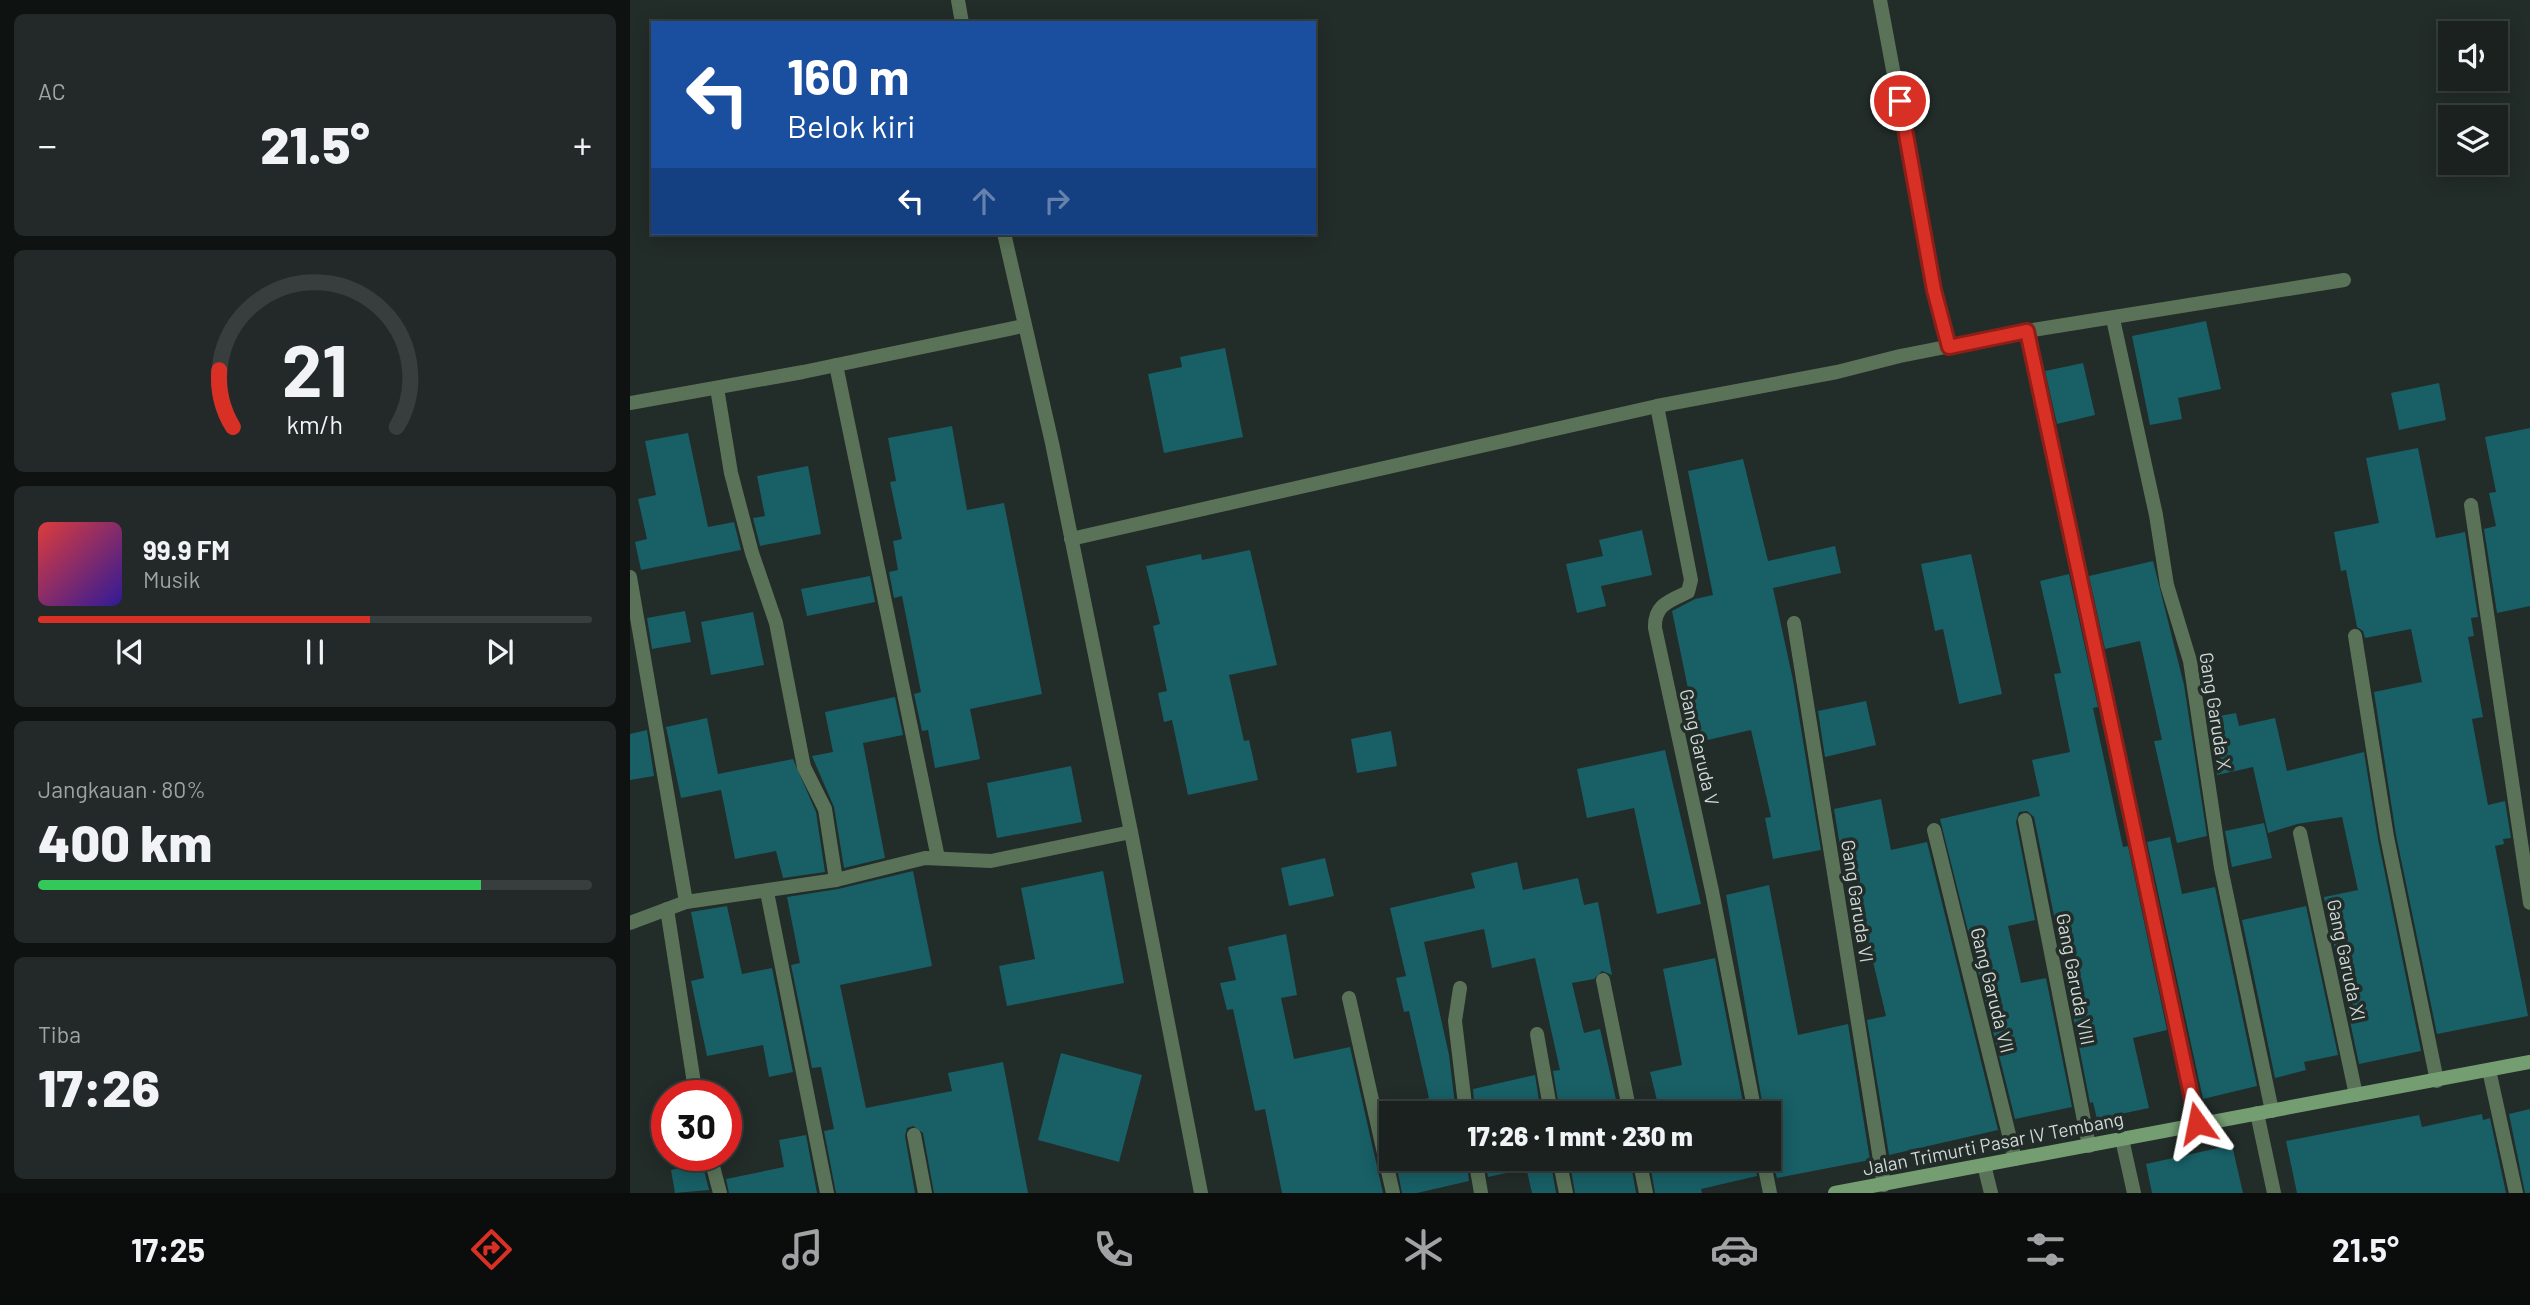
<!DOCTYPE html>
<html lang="id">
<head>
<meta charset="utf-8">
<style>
  body { margin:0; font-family:Barlow,sans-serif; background:#232928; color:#f1f3f6; height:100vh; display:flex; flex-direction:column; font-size:26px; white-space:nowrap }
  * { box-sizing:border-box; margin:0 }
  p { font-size:23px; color:#9fa3a4 }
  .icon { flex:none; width:38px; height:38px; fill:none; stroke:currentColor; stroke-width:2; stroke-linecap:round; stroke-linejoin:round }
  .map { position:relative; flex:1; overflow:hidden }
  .drawer { display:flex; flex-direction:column; gap:14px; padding:14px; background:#0e1211; width:630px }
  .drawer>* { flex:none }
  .hud { position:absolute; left:21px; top:21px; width:665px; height:214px; border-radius:0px; box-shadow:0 4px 18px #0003,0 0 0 2px #383e3d; background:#1a4fa0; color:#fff; overflow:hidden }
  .buttons { position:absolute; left:1808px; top:21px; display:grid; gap:14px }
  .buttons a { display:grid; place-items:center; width:70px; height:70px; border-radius:0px; background:#1a211f; box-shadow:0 4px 18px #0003,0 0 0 2px #383e3d; font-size:35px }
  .speed { position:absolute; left:21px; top:1080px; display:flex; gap:14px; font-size:35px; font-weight:700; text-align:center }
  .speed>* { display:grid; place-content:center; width:91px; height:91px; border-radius:50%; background:#1a211f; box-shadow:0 4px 18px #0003,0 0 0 2px #383e3d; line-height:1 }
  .speed .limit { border:10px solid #d22; background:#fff; color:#111 }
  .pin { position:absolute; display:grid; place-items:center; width:60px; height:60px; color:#fff; margin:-30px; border:4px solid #fff; border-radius:50%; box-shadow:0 2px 7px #0007 }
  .me { position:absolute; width:77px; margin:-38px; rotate:348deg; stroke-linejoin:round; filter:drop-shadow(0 0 5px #0008) }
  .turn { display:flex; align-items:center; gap:24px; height:147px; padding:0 21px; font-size:32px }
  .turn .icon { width:91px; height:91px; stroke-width:2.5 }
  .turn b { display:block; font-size:49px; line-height:60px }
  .lanes { display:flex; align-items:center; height:66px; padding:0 21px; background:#0003; justify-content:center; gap:35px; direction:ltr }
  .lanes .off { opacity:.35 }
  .big { font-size:52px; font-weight:800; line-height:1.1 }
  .drawer .widget { flex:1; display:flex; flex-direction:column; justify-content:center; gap:10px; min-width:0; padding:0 24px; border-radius:10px; background:#232928 }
  .drawer .dial { align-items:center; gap:0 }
  .dial svg { height:182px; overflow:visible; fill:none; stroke:#383e3d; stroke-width:7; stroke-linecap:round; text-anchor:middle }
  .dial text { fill:#f1f3f6; stroke:none }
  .song { display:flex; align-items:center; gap:21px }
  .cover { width:84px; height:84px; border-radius:10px; background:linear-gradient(135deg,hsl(0 70% 55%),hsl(250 70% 35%)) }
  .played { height:7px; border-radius:4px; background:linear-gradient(90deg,#d93025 60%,#383e3d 60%) }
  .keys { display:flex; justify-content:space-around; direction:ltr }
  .heat { display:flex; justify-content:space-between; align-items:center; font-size:38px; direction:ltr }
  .charge { height:10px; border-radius:5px; background:linear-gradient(90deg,#34c759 80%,#383e3d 0) }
  .trip { position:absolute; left:749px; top:1101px; width:402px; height:70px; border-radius:0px; background:#1a211f; box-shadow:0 4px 18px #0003,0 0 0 2px #383e3d; font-weight:800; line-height:70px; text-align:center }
  .tabs { display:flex; height:112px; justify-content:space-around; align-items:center; background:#0a0d0c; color:#9fa3a4 }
  .tabs .icon { width:49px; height:49px }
  .tabs .current { color:#d93025 }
  .tabs b { font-size:32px; color:#f1f3f6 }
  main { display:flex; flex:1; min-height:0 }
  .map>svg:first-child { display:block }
  .building { fill:#185f66 }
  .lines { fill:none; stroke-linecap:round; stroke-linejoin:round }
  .lane { stroke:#5a7358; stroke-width:14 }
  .street { stroke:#5a7358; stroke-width:14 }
  .secondary { stroke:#759d72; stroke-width:14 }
  .route-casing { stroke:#8d1f18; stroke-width:18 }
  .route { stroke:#d93025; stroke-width:12 }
  .labels { text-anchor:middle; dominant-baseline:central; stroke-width:7; stroke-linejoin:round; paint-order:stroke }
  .street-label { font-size:19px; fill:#d1d8d5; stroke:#222c29 }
</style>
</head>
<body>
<main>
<section class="drawer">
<div class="widget"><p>AC</p>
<div class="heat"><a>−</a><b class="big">21.5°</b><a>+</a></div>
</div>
<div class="widget dial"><svg viewBox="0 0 100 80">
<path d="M14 69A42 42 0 1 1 86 69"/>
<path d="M14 69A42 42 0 0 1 8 44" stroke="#d93025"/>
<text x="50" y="56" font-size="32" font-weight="700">21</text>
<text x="50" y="72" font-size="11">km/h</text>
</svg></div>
<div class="widget">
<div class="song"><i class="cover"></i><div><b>99.9 FM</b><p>Musik</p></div></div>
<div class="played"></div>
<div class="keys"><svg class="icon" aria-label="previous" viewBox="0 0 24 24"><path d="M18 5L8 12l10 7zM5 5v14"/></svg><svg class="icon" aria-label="pause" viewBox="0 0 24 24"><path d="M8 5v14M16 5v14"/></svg><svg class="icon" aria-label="next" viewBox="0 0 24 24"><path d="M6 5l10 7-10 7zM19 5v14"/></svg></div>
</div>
<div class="widget"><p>Jangkauan · 80%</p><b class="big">400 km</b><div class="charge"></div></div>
<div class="widget"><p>Tiba</p><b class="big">17:26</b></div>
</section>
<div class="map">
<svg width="1900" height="1193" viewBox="0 0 1900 1193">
  <rect width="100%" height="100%" fill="#222c29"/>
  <!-- building -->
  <g class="building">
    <path d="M1576,321l15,68 -43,9 4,21 -32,6 -18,-89z"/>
    <path d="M595,348l18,89 -79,16 -16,-79 34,-7 -2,-10z"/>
    <path d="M1453,363l12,52 -38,9 -12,-53z"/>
    <path d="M1809,383l7,37 -47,10 -8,-37z"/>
    <path d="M322,426l15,84 37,-7 38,191 -72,15 10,50 -45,9 -7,-38 -6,1 -8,-37 7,-2 -19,-96 -8,2 -5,-26 9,-2 -5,-29 9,-2 -12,-57 6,-1 -8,-43z"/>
    <path d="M1900,428v178l-33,7 -13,-84 12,-3 -7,-33 7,-1 -11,-55z"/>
    <path d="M58,433l20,94 26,-5 7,28 -100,20 -6,-28 12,-3 -9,-40 18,-4 -11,-54z"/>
    <path d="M1788,448l18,90 29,-6 13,85 -7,1 3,18 -6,1 15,80 -11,2 16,86 17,-4 6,37 -8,1 1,5 -9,2 33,170 -91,18 -41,-199 -22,-143 48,-10 -11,-53 -46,9 -2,-7 -6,-4 -11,-57 -5,1 -7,-39 45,-9 -13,-65z"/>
    <path d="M1113,459l25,102 67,-15 6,27 -68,15 20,92 28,170 -48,9 -8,-41 6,-1 -20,-87 -52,12 -27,-131 23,-12 18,-4 -25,-124z"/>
    <path d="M178,466l13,68 -61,12 -7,-28 12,-2 -8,-40z"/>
    <path d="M1012,530l10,45 -51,11 5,20 -29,7 -11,-49 37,-8 -4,-16z"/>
    <path d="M620,550l27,115 -48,10 15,66 5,-1 9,40 -70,15 -16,-75 -8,2 -6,-29 9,-2 -14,-65 7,-2 -14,-58 55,-12 1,6z"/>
    <path d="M1341,554l31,140 -43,10 -16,-75 -8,2 -14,-67z"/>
    <path d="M1523,561l31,124 23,151 -30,7 -23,-102 8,-1 -22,-99 -35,8 -16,-73z"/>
    <path d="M1439,574l29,133 -5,1 30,139 5,-1 39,184 -34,8 16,70 -52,11 -4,-17 -3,1 -25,-129 8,-2 -13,-57 -6,1 -20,-99 -7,-6 -8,1 -3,10 19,98 -27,6 13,57 25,-5 26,129 -57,12 -75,-300 100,-23 -8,-36 38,-8 -16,-78 7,-1 -21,-92z"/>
    <path d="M240,576l5,26 -68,14 -6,-27z"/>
    <path d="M55,611l6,31 -39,7 -5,-31z"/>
    <path d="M123,612l11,53 -53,10 -10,-53z"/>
    <path d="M265,697l8,38 -40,8 22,115 -41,10 -10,-61 -22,-51 21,-4 -8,-40z"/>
    <path d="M1236,701l10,44 -51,12 -7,-46z"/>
    <path d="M1606,713l3,13 36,-8 12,53 77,-19 14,87 43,212 -62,13 -35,-167 34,-7 -16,-73 -45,7 -29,9 -15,-66 -36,8 -9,-57z"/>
    <path d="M77,718l11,56 75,-15 23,53 9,60 -42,6 -7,-27 -41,8 -14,-69 -40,8 -15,-71z"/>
    <path d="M17,730l7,46 -24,4v-46z"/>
    <path d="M761,731l6,35 -40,7 -6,-34z"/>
    <path d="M1035,750l36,154 -44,10 -23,-106 -47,10 -10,-49z"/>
    <path d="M441,766l11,56 -85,16 -10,-55z"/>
    <path d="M1251,799l10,51 36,-8 71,288 -109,25 -22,-135 19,-4 -41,-171 -5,1 -6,-37z"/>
    <path d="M1634,823l8,35 -40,9 -7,-36z"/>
    <path d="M1540,837l12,57 33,-7 42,199 -54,13 -56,-257z"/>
    <path d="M695,858l9,38 -45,10 -8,-38z"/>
    <path d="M887,862l6,28 55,-12 6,27 14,-3 14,73 -10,-4 -8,8 -22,4 12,50 16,-4 17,75 -57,9 -7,-42 7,-1 -25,-112 -43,10 -8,-39 -60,13 25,113 7,58h-65v29l-7,-34 45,-10 -20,-87 -5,1 -8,-34 10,-2 -16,-68 85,-20 -4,-15z"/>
    <path d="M283,871l19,95 -92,19 26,123 86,-17 -4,-18 55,-11 25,131h-94l-11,-60 -10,-7 -6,2 -2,8 10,57h-79l-12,-62 10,-2 -13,-62 -9,1 -21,-103 9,-2 -13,-66 51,-8z"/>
    <path d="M473,871l21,112 -117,23 -8,-40 36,-7 -14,-71z"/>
    <path d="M1139,885l29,150 50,-11 22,136 -93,18 -8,-27v-38h-5l-38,-218z"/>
    <path d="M97,906l15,68 30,-6 21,104 -24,5 -6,-32 -56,11 -16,-75 13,-3 -13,-66z"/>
    <path d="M1676,906l32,149 -34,7 2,8 -31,8 -33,-158z"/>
    <path d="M656,934l11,61 -16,3 13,61 56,-12 33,146h-101l-17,-84 -10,2 -22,-102 -6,1 -7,-27 16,-3 -8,-33z"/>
    <path d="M1085,958l30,155h-85l-10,-41 32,-7 -19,-96z"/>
    <path d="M431,1053l81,22 -23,87 -81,-22z"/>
    <path d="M905,1075l6,38h-66l-2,-24z"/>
    <path d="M1900,1109v84h-5l-16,-79z"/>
    <path d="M1852,1114l1,6 7,-2 16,75h-209l-11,-52 133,-26 3,12z"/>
    <path d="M176,1135l11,58h-88l-3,-14 58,-12 -5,-27z"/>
    <path d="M1602,1145l11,48h-91l-6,-29z"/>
    <path d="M765,1158h71l3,23 -52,12h-15z"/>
    <path d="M855,1158h33l2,12 -32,7z"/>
    <path d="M894,1158h26l6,35h-24z"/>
    <path d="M939,1158h32l1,7 28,-6 6,34h-61z"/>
    <path d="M1019,1158h105l3,18 -56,13 1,4h-47z"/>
    <path d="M72,1163l7,27 -34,3 -4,-23z"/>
  </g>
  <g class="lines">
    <!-- lane -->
    <path class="lane" d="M1250,0l54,290 15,57"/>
    <!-- street -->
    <g class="street">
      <path d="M328,0l4,23"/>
      <path d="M374,233l48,210 79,389 70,361"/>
      <path d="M1483,319l43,196 11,70 23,76 31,207 51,243"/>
      <path d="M1397,331l170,792"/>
      <path d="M206,365l102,493"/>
      <path d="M87,388l14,85 21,80 24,70 28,144 21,42 11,71"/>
      <path d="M0,403l173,-31 220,-46"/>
      <path d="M1027,406l34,174 -3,12c-19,9 -34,13 -33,36l57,263 43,222"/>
      <path d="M1841,505l59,398"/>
      <path d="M441,539l586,-133 180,-34 63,-16 127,-25 317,-51"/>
      <path d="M0,577l56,325"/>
      <path d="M1164,623l90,562"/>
      <path d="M1725,636l32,201 50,244"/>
      <path d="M1395,820l64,326"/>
      <path d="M1304,830l81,329"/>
      <path d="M1670,833l56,262"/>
      <path d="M137,892l60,301"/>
      <path d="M37,909l29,187"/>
      <path d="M0,923l56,-21 150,-22 89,-22 66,3 140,-29"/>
      <path d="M973,980l27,133"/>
      <path d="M830,988l-5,33 11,92"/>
      <path d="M719,998l44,195"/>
      <path d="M907,1034l14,79"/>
      <path d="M1859,1070l27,123"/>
      <path d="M1627,1113l17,80"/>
      <path d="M284,1135l11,58"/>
      <path d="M1492,1139l12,54"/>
      <path d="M80,1155l10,38"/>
      <path d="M845,1158l6,35"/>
      <path d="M929,1158l7,35"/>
      <path d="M1009,1158l7,35"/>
      <path d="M1133,1158l7,35"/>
      <path d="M1354,1165l7,28"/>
    </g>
    <!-- secondary -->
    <path class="secondary" d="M1205,1193l695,-131"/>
  </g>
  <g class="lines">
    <!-- route casing -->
    <g class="route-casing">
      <path id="route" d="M1270,101l34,189 15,57 78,-16 170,792"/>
    </g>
    <!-- route -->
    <use href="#route" class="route"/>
  </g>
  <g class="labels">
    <!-- street labels -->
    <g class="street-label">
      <text transform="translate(1586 711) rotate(81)">Gang Garuda X</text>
      <text transform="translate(1070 747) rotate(77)">Gang Garuda V</text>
      <text transform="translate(1228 901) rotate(81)">Gang Garuda VI</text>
      <text transform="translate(1717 960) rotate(78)">Gang Garuda XI</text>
      <text transform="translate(1446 979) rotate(79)">Gang Garuda VIII</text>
      <text transform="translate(1363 990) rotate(76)">Gang Garuda VII</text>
      <text transform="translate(1363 1143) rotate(-11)">Jalan Trimurti Pasar IV Tembang</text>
    </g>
  </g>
</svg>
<div class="buttons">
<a><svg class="icon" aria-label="sound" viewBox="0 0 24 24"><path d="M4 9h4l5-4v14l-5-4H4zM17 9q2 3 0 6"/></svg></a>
<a><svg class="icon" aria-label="layers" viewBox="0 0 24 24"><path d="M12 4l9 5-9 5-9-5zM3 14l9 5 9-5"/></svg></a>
</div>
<div class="speed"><div class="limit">30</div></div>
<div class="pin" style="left:1270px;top:101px;background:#d93025"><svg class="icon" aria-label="arrive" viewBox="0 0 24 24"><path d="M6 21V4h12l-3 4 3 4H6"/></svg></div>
<svg class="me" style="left:1567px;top:1123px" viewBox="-20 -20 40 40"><path d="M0-17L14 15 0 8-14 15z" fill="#d93025" stroke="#fff" stroke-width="4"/></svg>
<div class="trip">17:26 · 1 mnt · 230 m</div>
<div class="hud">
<div class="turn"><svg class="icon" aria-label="left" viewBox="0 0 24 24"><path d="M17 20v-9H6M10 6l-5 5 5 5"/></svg><div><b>160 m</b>Belok kiri</div></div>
<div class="lanes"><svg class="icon" aria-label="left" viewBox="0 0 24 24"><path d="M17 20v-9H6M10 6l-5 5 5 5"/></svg><svg class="icon off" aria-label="ahead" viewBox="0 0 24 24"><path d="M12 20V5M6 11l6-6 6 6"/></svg><svg class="icon off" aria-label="right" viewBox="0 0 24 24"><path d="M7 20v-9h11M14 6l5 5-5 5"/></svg></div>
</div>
</div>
</main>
<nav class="tabs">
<b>17:25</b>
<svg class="icon current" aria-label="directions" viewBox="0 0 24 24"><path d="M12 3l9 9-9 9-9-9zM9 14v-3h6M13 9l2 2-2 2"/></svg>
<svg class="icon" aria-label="music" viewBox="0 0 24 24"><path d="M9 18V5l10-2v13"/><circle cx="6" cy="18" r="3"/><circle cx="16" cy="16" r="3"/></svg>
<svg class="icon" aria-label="phone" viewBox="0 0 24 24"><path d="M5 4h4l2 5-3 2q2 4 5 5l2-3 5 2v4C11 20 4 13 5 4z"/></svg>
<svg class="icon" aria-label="climate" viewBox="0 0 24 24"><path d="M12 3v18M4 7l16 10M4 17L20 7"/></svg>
<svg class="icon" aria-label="car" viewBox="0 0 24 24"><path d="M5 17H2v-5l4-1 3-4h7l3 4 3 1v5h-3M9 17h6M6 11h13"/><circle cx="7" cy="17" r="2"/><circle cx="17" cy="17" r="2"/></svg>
<svg class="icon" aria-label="filters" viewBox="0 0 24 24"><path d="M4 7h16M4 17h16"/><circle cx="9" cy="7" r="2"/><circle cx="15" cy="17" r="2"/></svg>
<b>21.5°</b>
</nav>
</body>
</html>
